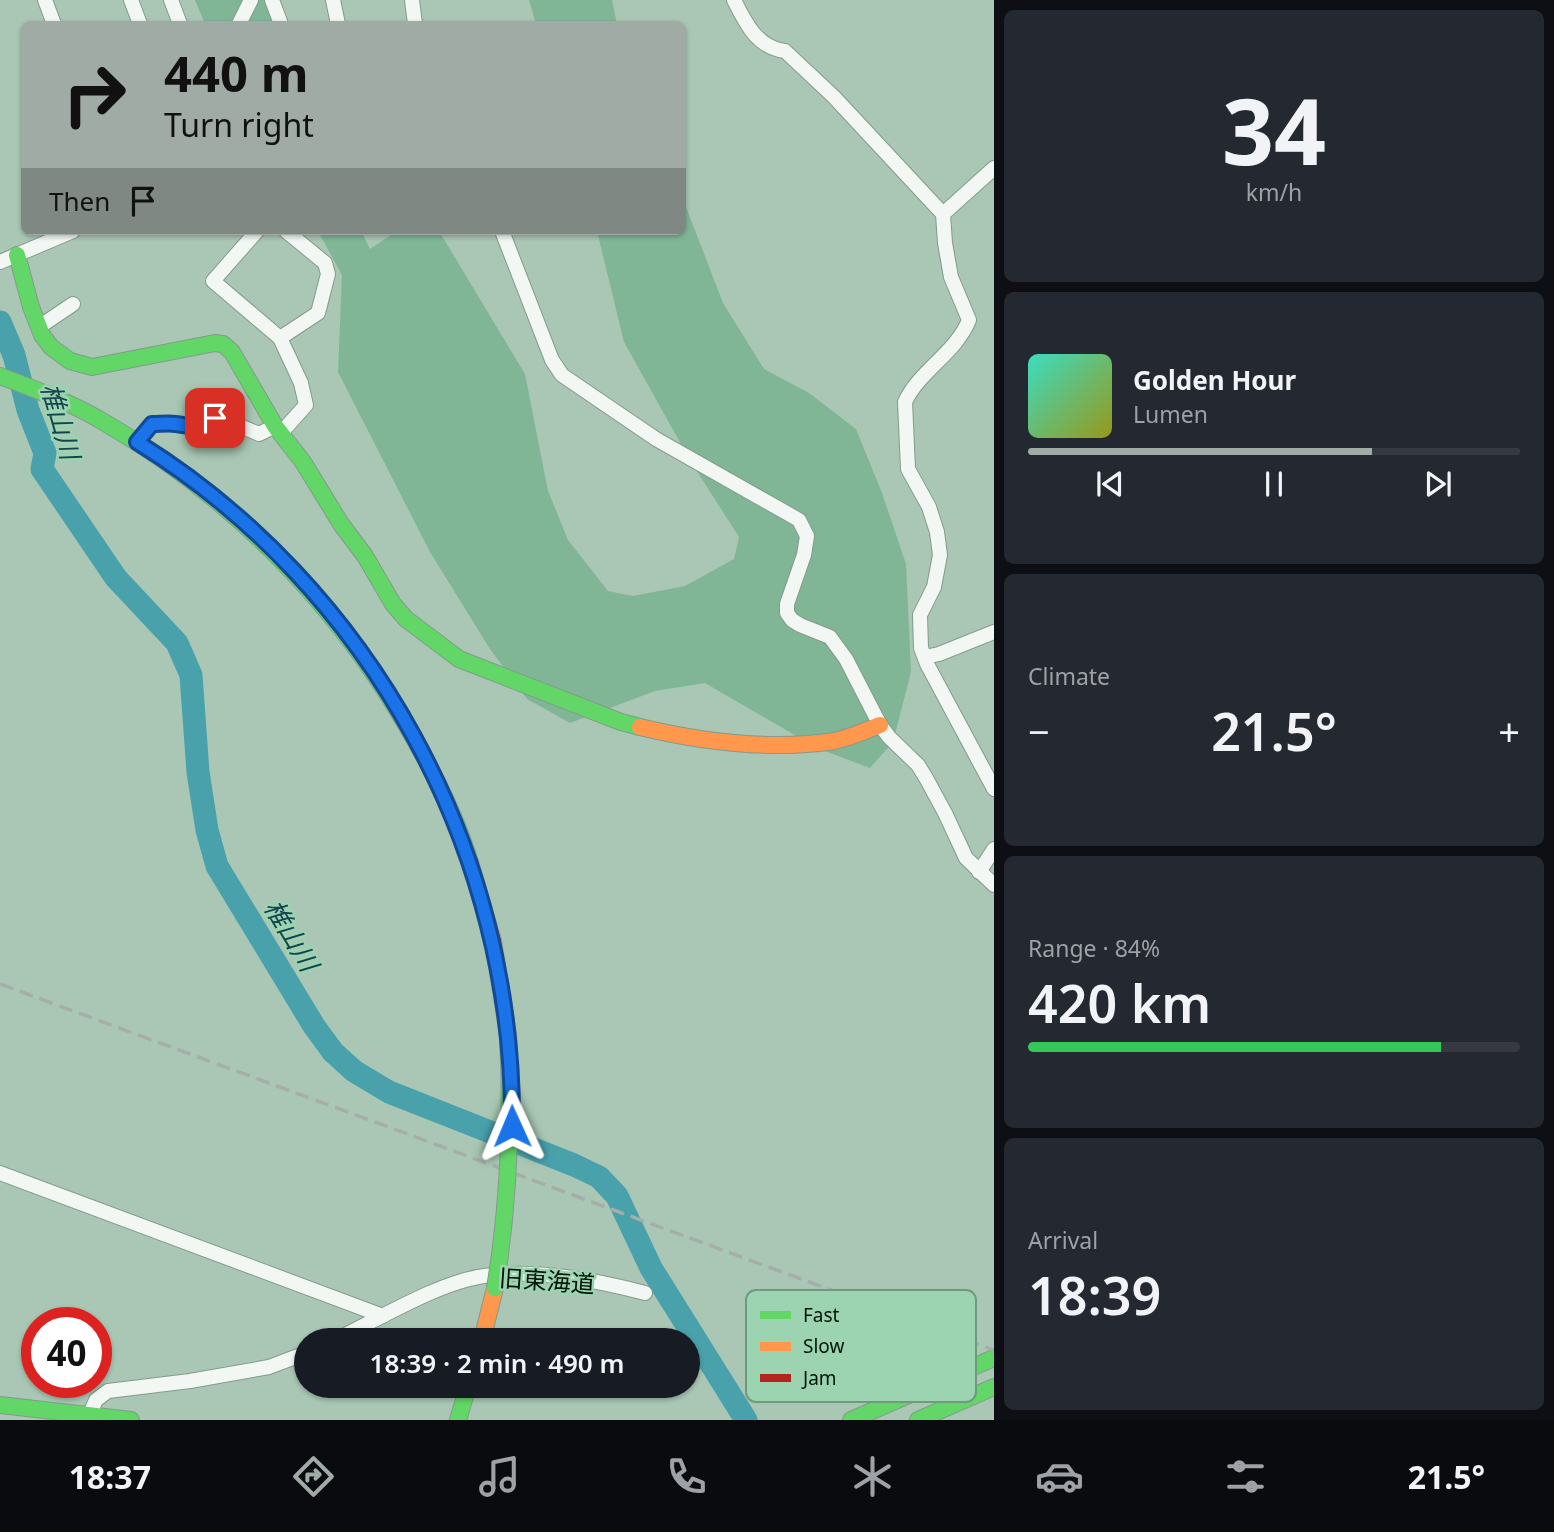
<!DOCTYPE html>
<html lang="en">
<head>
<meta charset="utf-8">
<style>
  body { margin:0; font-family:"Noto Sans","Noto Sans JP",sans-serif; background:#242831; color:#f1f3f6; height:100vh; display:flex; flex-direction:column; font-size:26px; white-space:nowrap }
  * { box-sizing:border-box; margin:0 }
  p { font-size:23px; color:#9ea1a6 }
  .icon { flex:none; width:38px; height:38px; fill:none; stroke:currentColor; stroke-width:2; stroke-linecap:round; stroke-linejoin:round }
  .map { position:relative; flex:1; overflow:hidden }
  .panel { display:flex; flex-direction:column; gap:10px; padding:10px; background:#0d0f14; width:560px }
  .panel>* { flex:none }
  .top-card { position:absolute; left:21px; top:21px; width:665px; height:214px; border-radius:10px; box-shadow:0 2px 5px #0004; background:#a0aba6; color:#111; overflow:hidden }
  .speed { position:absolute; left:21px; top:1307px; display:flex; gap:14px; font-size:35px; font-weight:700; text-align:center }
  .speed>* { display:grid; place-content:center; width:91px; height:91px; border-radius:50%; background:#171b24; box-shadow:0 2px 5px #0004; line-height:1 }
  .speed .limit { border:10px solid #d22; background:#fff; color:#111 }
  .pin { position:absolute; display:grid; place-items:center; width:60px; height:60px; color:#fff; margin:-30px; border-radius:14px; box-shadow:0 4px 10px #0006 }
  .me { position:absolute; width:77px; margin:-38px; rotate:359deg; stroke-linejoin:round; filter:drop-shadow(0 0 5px #0008) }
  .turn { display:flex; align-items:center; gap:24px; height:147px; padding:0 28px; font-size:32px }
  .turn .icon { width:91px; height:91px; stroke-width:2.5 }
  .turn b { display:block; font-size:49px; line-height:60px }
  .then { display:flex; align-items:center; height:66px; padding:0 28px; background:#0003; gap:14px; font-size:26px }
  .big { font-size:52px; font-weight:600; line-height:1.1 }
  .panel .widget { flex:1; display:flex; flex-direction:column; justify-content:center; gap:10px; min-width:0; padding:0 24px; border-radius:10px; background:#242831 }
  .panel .dial { align-items:center; gap:0 }
  .dial b { font-size:91px; line-height:1 }
  .song { display:flex; align-items:center; gap:21px }
  .cover { width:84px; height:84px; border-radius:10px; background:linear-gradient(135deg,hsl(170 70% 55%),hsl(60 70% 35%)) }
  .played { height:7px; border-radius:4px; background:linear-gradient(90deg,#a0aba6 70%,#363941 70%) }
  .keys { display:flex; justify-content:space-around; direction:ltr }
  .heat { display:flex; justify-content:space-between; align-items:center; font-size:38px; direction:ltr }
  .charge { height:10px; border-radius:5px; background:linear-gradient(90deg,#34c759 84%,#363941 0) }
  .trip { position:absolute; left:294px; top:1328px; width:406px; height:70px; border-radius:35px; background:#171b24; box-shadow:0 2px 5px #0004; font-weight:600; line-height:70px; text-align:center }
  .dock { display:flex; height:112px; justify-content:space-around; align-items:center; background:#090b0e; color:#9ea1a6 }
  .dock .icon { width:49px; height:49px }
  .dock .active { color:#a0aba6 }
  .dock b { font-size:32px; color:#f1f3f6 }
  main { display:flex; flex:1; min-height:0 }
  .map>svg:first-child { display:block }
  .forest { fill:#80b696 }
  .lines { fill:none; stroke-linecap:round; stroke-linejoin:round }
  .river { stroke:#49a1ac; stroke-width:23 }
  .street-casing { stroke:#839b8c; stroke-width:16 }
  .fast-casing { stroke:#839b8c; stroke-width:18 }
  .slow-casing { stroke:#839b8c; stroke-width:18 }
  .jam-casing { stroke:#839b8c; stroke-width:18 }
  .street { stroke:#f2f7f4; stroke-width:14 }
  .fast { stroke:#63d668; stroke-width:16 }
  .slow { stroke:#ff974d; stroke-width:16 }
  .jam { stroke:#b3261e; stroke-width:16 }
  .rail { stroke:#a6aea9; stroke-width:3.5; stroke-dasharray:14 7; stroke-linecap:butt }
  .fast-bridge-casing { stroke:#839b8c; stroke-width:18; stroke-linecap:butt }
  .fast-bridge { stroke:#63d668; stroke-width:16 }
  .route-casing { stroke:#114b97; stroke-width:18 }
  .route { stroke:#1a73e8; stroke-width:12 }
  .labels { text-anchor:middle; dominant-baseline:central; stroke-width:5; stroke-linejoin:round; paint-order:stroke }
  .street-label { font-size:24px; fill:#011408; stroke:#9cd4b1 }
  .water-label { font-size:26px; font-style:italic; fill:#15434e; stroke:#9cd4b1 }
  .key { fill:#9cd4b1; stroke:#6e9a7e; stroke-width:2 }
  .key-label { font-size:19px; fill:#011408 }
</style>
</head>
<body>
<main>
<div class="map">
<svg width="994" height="1420" viewBox="0 0 994 1420">
  <rect width="100%" height="100%" fill="#a9c7b4"/>
  <!-- forest -->
  <g class="forest">
    <path d="M195,0h85l-4,24h-71z"/>
    <path d="M529,0h83l5,24h-81z"/>
    <path d="M683,199l40,104 41,66 45,24 47,36 26,64 24,71 5,108 -18,70 -23,26 -53,-20 -112,-65 -50,8 -85,32 -43,-24 -37,-50 -60,-97 -92,-180 4,-97 -24,-44h43l9,18 27,-18h42l86,143 23,117 20,49 40,51 25,5 52,-10 49,-27 5,-22 -48,-75 -67,-120 -27,-111h85z"/>
  </g>
  <g class="lines">
    <!-- river -->
    <path class="river" d="M0,322l14,33 14,55 17,43 -3,16 74,109 61,65 14,32 7,97 9,58 10,36 97,160 19,26 21,19 35,21 185,73 25,12 18,19 34,72 95,152"/>
    <!-- street casing -->
    <g class="street-casing">
      <g id="street">
        <path d="M45,0l9,24"/>
        <path d="M131,0l9,24"/>
        <path d="M171,0l9,24"/>
        <path d="M272,0l9,24"/>
        <path d="M333,0l5,24"/>
        <path d="M412,0l3,24"/>
        <path d="M734,0c11,22 23,48 51,51l49,46 109,117 2,29 6,34 18,43c-13,33 -50,51 -64,82l3,67 21,38 8,25 3,23 -6,32 -14,28 1,33 6,16 67,125"/>
        <path d="M239,24l12,-24"/>
        <path d="M943,214l51,-46"/>
        <path d="M257,231l-44,50 67,57 21,45 5,22 -25,28"/>
        <path d="M502,231l50,129 10,15 94,64 143,81 8,16 -3,19 -17,49v9l5,7 8,5 30,12 16,22 34,66 9,12 29,28 8,13 19,35 21,45 28,27"/>
        <path d="M0,262l73,-31"/>
        <path d="M39,327l34,-23"/>
        <path d="M280,338l38,-25 10,-39 -3,-11 -39,-32"/>
        <path d="M137,442l15,-18 24,-1 20,5 10,-2 9,-8h6l38,16 16,-8"/>
        <path d="M925,657l14,-3 55,-22"/>
        <path d="M979,872l15,-23"/>
        <path d="M0,1173l383,143"/>
        <path d="M335,1340c42,-20 104,-58 149,-64 50,-7 112,4 161,17"/>
        <path d="M87,1420l9,-20 12,-9 82,-10 79,-14 37,-14"/>
      </g>
    </g>
    <!-- fast casing -->
    <g class="fast-casing">
      <g id="fast">
        <path d="M17,255l14,52 11,28 9,12 19,14 22,6 123,-24 8,1 9,8 43,74 28,36 38,62 24,32 28,48 13,15 53,40 162,63 19,5"/>
        <path d="M0,376c34,13 70,26 102,45 126,73 230,177 303,302 26,44 50,91 65,139"/>
        <path d="M0,1405l131,15"/>
        <path d="M458,1420l10,-34"/>
        <path d="M851,1420l143,-62"/>
        <path d="M918,1420l76,-33"/>
      </g>
    </g>
    <!-- slow casing -->
    <g class="slow-casing">
      <g id="slow">
        <path d="M640,727c62,15 125,23 188,15 18,-2 36,-11 52,-17"/>
        <path d="M482,1340l13,-52"/>
      </g>
    </g>
    <!-- jam casing -->
    <g class="jam-casing">
      <path id="jam" d="M470,862l23,79 15,94"/>
    </g>
    <!-- street -->
    <use href="#street" class="street"/>
    <!-- fast -->
    <use href="#fast" class="fast"/>
    <!-- slow -->
    <use href="#slow" class="slow"/>
    <!-- jam -->
    <use href="#jam" class="jam"/>
    <!-- rail -->
    <path class="rail" d="M0,984l994,366"/>
    <!-- fast-bridge casing -->
    <g class="fast-bridge-casing">
      <path id="fast-bridge" d="M495,1288c14,-84 17,-168 13,-253"/>
    </g>
    <!-- fast-bridge -->
    <use href="#fast-bridge" class="fast-bridge"/>
  </g>
  <g class="lines">
    <!-- route casing -->
    <g class="route-casing">
      <path id="route" d="M215,418c-17,14 -20,8 -39,6 -7,-1 -16,0 -24,0l-15,18c234,145 378,410 375,684"/>
    </g>
    <!-- route -->
    <use href="#route" class="route"/>
  </g>
  <g class="labels">
    <!-- street labels -->
    <g class="street-label">
      <text transform="translate(547 1280) rotate(4)">旧東海道</text>
    </g>
    <!-- water labels -->
    <g class="water-label">
      <text transform="translate(61 421) rotate(74)">椎山川</text>
      <text transform="translate(292 935) rotate(59)">椎山川</text>
    </g>
  </g>
  <!-- legend -->
  <rect x="746" y="1290" width="230" height="112" rx="10" class="key"/>
  <rect x="760" y="1311" width="31" height="8" fill="#63d668"/>
  <rect x="760" y="1342" width="31" height="9" fill="#ff974d"/>
  <rect x="760" y="1374" width="31" height="8" fill="#b3261e"/>
  <g class="key-label">
    <text x="803" y="1322">Fast</text>
    <text x="803" y="1353">Slow</text>
    <text x="803" y="1385">Jam</text>
  </g>
</svg>
<div class="speed"><div class="limit">40</div></div>
<div class="pin" style="left:215px;top:418px;background:#d93025"><svg class="icon" aria-label="arrive" viewBox="0 0 24 24"><path d="M6 21V4h12l-3 4 3 4H6"/></svg></div>
<svg class="me" style="left:512px;top:1126px" viewBox="-20 -20 40 40"><path d="M0-17L14 15 0 8-14 15z" fill="#1a73e8" stroke="#fff" stroke-width="4"/></svg>
<div class="trip">18:39 · 2 min · 490 m</div>
<div class="top-card">
<div class="turn"><svg class="icon" aria-label="right" viewBox="0 0 24 24"><path d="M7 20v-9h11M14 6l5 5-5 5"/></svg><div><b>440 m</b>Turn right</div></div>
<div class="then">Then<svg class="icon" aria-label="arrive" viewBox="0 0 24 24"><path d="M6 21V4h12l-3 4 3 4H6"/></svg></div>
</div>
</div>
<section class="panel">
<div class="widget dial"><b>34</b><p>km/h</p></div>
<div class="widget">
<div class="song"><i class="cover"></i><div><b>Golden Hour</b><p>Lumen</p></div></div>
<div class="played"></div>
<div class="keys"><svg class="icon" aria-label="previous" viewBox="0 0 24 24"><path d="M18 5L8 12l10 7zM5 5v14"/></svg><svg class="icon" aria-label="pause" viewBox="0 0 24 24"><path d="M8 5v14M16 5v14"/></svg><svg class="icon" aria-label="next" viewBox="0 0 24 24"><path d="M6 5l10 7-10 7zM19 5v14"/></svg></div>
</div>
<div class="widget"><p>Climate</p>
<div class="heat"><a>−</a><b class="big">21.5°</b><a>+</a></div>
</div>
<div class="widget"><p>Range · 84%</p><b class="big">420 km</b><div class="charge"></div></div>
<div class="widget"><p>Arrival</p><b class="big">18:39</b></div>
</section>
</main>
<nav class="dock">
<b>18:37</b>
<svg class="icon active" aria-label="directions" viewBox="0 0 24 24"><path d="M12 3l9 9-9 9-9-9zM9 14v-3h6M13 9l2 2-2 2"/></svg>
<svg class="icon" aria-label="music" viewBox="0 0 24 24"><path d="M9 18V5l10-2v13"/><circle cx="6" cy="18" r="3"/><circle cx="16" cy="16" r="3"/></svg>
<svg class="icon" aria-label="phone" viewBox="0 0 24 24"><path d="M5 4h4l2 5-3 2q2 4 5 5l2-3 5 2v4C11 20 4 13 5 4z"/></svg>
<svg class="icon" aria-label="climate" viewBox="0 0 24 24"><path d="M12 3v18M4 7l16 10M4 17L20 7"/></svg>
<svg class="icon" aria-label="car" viewBox="0 0 24 24"><path d="M5 17H2v-5l4-1 3-4h7l3 4 3 1v5h-3M9 17h6M6 11h13"/><circle cx="7" cy="17" r="2"/><circle cx="17" cy="17" r="2"/></svg>
<svg class="icon" aria-label="filters" viewBox="0 0 24 24"><path d="M4 7h16M4 17h16"/><circle cx="9" cy="7" r="2"/><circle cx="15" cy="17" r="2"/></svg>
<b>21.5°</b>
</nav>
</body>
</html>
